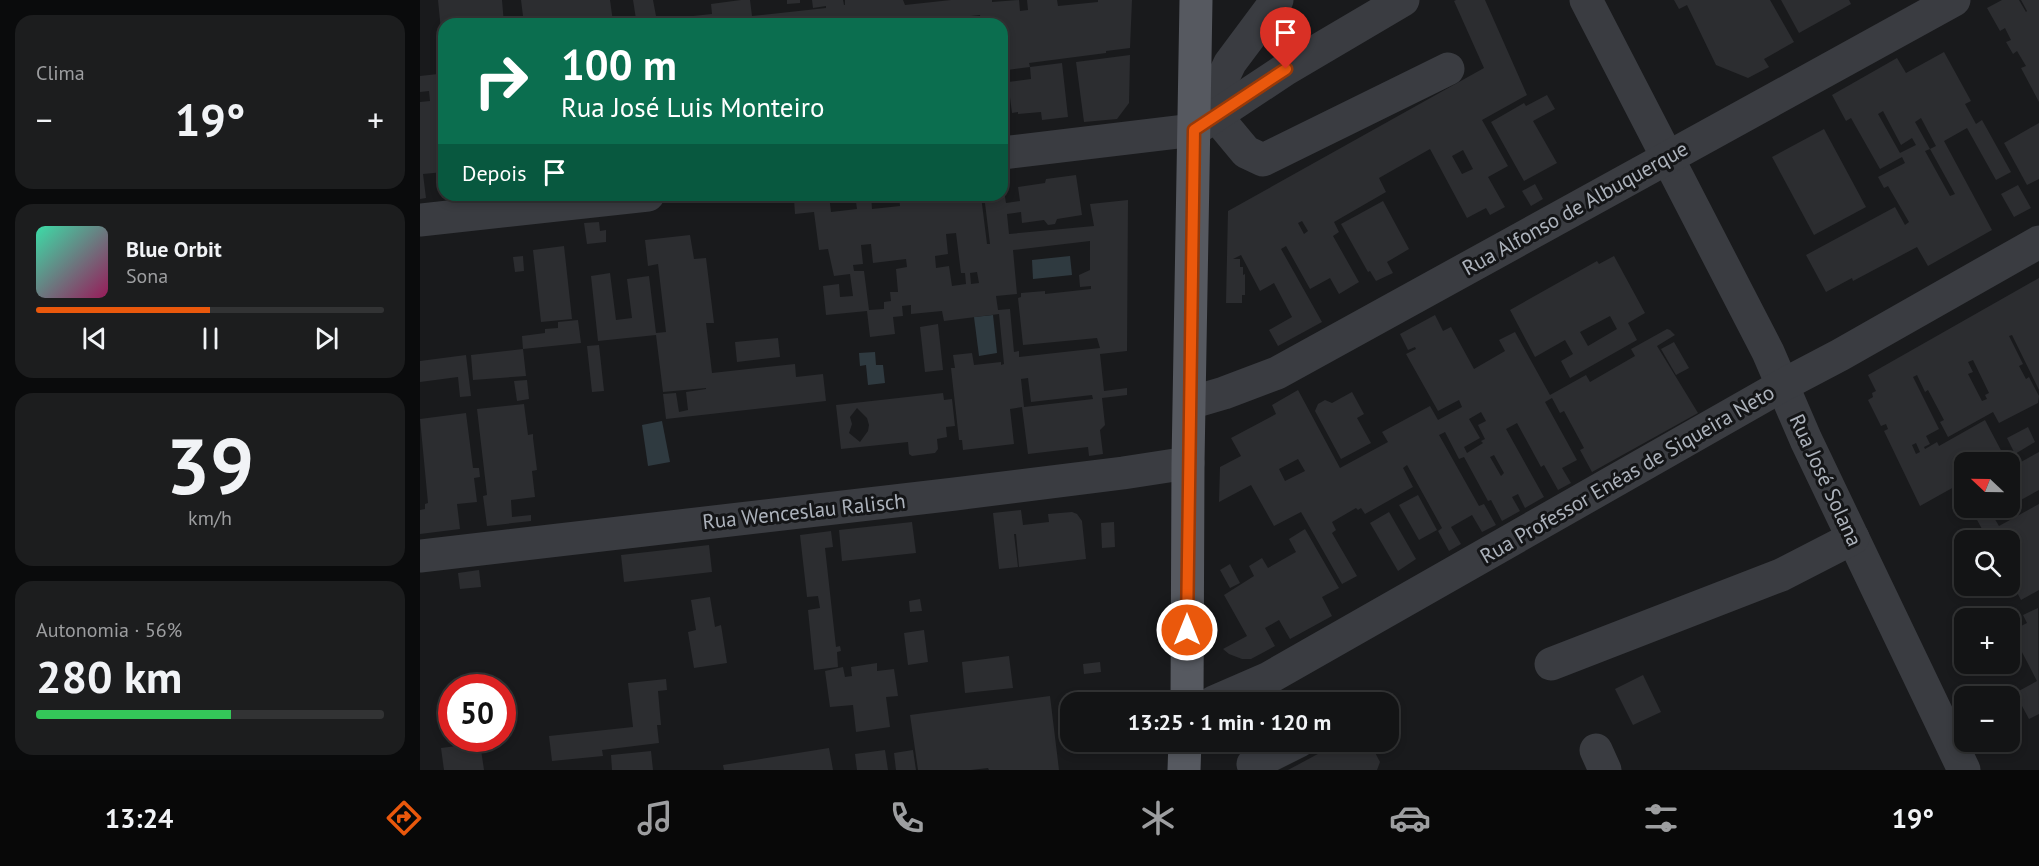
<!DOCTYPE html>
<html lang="pt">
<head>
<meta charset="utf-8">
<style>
  body { margin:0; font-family:"PT Sans",sans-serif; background:#1c1d1e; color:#f1f3f6; height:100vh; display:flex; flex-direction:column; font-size:22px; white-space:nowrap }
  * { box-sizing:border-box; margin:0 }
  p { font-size:20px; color:#9d9ea0 }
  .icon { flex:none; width:33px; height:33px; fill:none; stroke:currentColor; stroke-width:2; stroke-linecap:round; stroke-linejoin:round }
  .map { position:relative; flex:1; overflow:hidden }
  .panel { display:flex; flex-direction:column; gap:15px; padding:15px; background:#0a0b0c; width:420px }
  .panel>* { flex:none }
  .guide { position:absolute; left:18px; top:18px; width:570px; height:183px; border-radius:18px; box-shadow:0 3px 9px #0003,0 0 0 2px #323334; background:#0b6e4f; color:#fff; overflow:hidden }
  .needle { width:39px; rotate:292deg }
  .controls { position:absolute; left:1534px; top:452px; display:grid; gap:12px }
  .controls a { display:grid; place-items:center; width:66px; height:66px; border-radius:12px; background:#131415; box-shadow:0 3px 9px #0003,0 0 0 2px #323334; font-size:30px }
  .speed { position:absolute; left:18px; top:674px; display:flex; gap:12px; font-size:30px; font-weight:700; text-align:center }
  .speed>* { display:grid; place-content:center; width:78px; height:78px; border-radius:50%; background:#131415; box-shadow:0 3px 9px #0003,0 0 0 2px #323334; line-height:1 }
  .speed .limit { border:9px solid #d22; background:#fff; color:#111 }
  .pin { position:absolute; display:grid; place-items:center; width:51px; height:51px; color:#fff; margin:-62px -26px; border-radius:50% 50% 50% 0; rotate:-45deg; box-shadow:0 0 6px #0007 }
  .pin .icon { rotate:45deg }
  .me { position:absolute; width:66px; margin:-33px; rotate:0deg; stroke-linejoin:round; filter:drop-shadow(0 0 4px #0008) }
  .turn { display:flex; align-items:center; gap:21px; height:126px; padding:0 24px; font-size:27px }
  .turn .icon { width:78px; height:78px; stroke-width:2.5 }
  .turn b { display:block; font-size:42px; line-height:51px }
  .then { display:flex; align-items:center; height:57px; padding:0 24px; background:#0003; gap:12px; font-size:22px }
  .big { font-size:45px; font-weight:800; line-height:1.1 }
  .panel .card { flex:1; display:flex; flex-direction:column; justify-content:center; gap:9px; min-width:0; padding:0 21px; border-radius:18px; background:#1c1d1e }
  .panel .dial { align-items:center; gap:0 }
  .dial b { font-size:78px; line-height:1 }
  .song { display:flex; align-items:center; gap:18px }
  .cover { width:72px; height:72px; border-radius:9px; background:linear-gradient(135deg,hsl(160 70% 55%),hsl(330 70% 35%)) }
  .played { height:6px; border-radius:3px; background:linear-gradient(90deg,#ea580c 50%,#323334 50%) }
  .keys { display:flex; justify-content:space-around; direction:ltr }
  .heat { display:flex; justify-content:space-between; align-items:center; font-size:33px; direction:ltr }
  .charge { height:9px; border-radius:4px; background:linear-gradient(90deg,#34c759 56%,#323334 0) }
  .trip { position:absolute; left:640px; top:692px; width:339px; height:60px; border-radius:18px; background:#131415; box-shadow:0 3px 9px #0003,0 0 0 2px #323334; font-weight:800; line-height:60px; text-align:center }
  .tab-bar { display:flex; height:96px; justify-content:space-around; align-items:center; background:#080808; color:#9d9ea0 }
  .tab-bar .icon { width:42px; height:42px }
  .tab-bar .on { color:#ea580c }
  .tab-bar b { font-size:27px; color:#f1f3f6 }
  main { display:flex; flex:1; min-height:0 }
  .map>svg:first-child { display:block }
  .water { fill:#2f3a40 }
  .building { fill:#2c2d30; fill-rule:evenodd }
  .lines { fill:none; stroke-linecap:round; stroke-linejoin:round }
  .minor { stroke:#3a3c41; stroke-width:33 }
  .major { stroke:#565960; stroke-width:33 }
  .route-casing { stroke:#983908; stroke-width:15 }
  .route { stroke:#ea580c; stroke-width:10 }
  .labels { text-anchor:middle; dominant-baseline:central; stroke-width:6; stroke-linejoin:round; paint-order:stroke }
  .street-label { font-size:21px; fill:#acb2bb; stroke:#141517 }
</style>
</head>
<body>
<main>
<section class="panel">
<div class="card"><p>Clima</p>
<div class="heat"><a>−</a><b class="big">19°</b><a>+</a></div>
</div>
<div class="card">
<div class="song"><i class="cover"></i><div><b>Blue Orbit</b><p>Sona</p></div></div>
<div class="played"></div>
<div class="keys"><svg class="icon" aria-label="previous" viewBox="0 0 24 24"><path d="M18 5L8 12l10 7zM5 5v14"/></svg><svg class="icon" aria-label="pause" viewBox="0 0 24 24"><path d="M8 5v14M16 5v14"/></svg><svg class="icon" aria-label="next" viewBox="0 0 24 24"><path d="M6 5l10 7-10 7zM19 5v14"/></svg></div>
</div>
<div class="card dial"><b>39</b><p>km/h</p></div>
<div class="card"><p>Autonomia · 56%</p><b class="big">280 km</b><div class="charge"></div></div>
</section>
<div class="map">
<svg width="1619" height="770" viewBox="0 0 1619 770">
  <rect width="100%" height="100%" fill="#191a1c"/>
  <!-- water -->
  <g class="water">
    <path d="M650,256l2,19 -39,4 -1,-19z"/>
    <path d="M573,315l4,38 -18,3 -5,-39z"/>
    <path d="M455,352l1,13h7l2,18 -17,2 -2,-20 -6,1 -1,-13z"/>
    <path d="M242,421l8,41 -22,4 -6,-41z"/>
  </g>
  <!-- building -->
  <g class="building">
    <path d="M18,0h64l2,24h-60v17h-2z"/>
    <path d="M101,0h89l3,22 -16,2h-73z"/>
    <path d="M213,0h20l3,16 -20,3z"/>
    <path d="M321,0h9l2,16 74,-8v-2l-13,2 -1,-8h31l1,5h1v-5h58l2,5 46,-5h41v2l27,-2 1,11 8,-1 -1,-10h30l1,6 40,-4v-2h34l-2,48 -24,3v2l-77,10 1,4 -23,3 -5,-46h-21l-1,-9 -84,9h-240l-1,-4 57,-6 -1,-10z"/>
    <path d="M367,0h13v3l-13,1z"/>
    <path d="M1036,0h29l42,95 -45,25 26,46 -20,11 17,30 -15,8 -4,-7 -19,10 -37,-69 -51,29 7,14 -52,30 5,10 -6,4 26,46 -20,12 -9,-16 -20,11 -24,-43 -5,3 41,73 -44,24 -9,-16 23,-13 -18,-34 -14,8 -19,-36 -8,4h7v8h3v8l2,-1v21h-3v8h-16l2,-92 256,-143 -30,-67zM1043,150l10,19 -11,5 -10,-18zM882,221l6,10 -4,3 -6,-11z"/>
    <path d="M1254,0h96l24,42 -30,17 5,8 -21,11 -32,-13 -29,-60 -8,4z"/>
    <path d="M1361,0h68l2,4 -52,29z"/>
    <path d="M1582,0h17l7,12 1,-1 -6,-11h18v102l-18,-34 5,-2 -9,-15 -4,3 -7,-12 5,-2 -6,-12 -5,3 -13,-23z"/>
    <path d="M860,23l7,13 -12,7 -8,-12z"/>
    <path d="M1524,52l27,49 -6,3 11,20 6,-4 29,52 -15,8 -29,-52 -23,13 48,89 -64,36 -11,-19 -64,34 -1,-3 -26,14 -20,-37 89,-48 10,18 4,-3 -21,-36 -4,2 -6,-11 27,-14 -3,-6 -22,12 -29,-51 -5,3 -14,-26 65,-37 9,15zM1463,111l18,34 11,-7 4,7 -16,8 -22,-39zM1501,118l15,28 -6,3 25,45 -5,2 -25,-45 5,-2 -15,-27z"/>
    <path d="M710,55l-1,48 -12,16 -33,3 -8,-60z"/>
    <path d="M642,63l6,54 -26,3 -1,-8 -23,2v-2l-6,1 -4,-31 23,-3 -1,-12z"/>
    <path d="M582,71h2l4,39h-6z"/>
    <path d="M18,74l6,46v52l-21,2 3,24 -6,1v-97l10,-1 -1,-10 -9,1v-16z"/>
    <path d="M1127,95l8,14 -22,12 24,42 -33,18 -33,-59 33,-19 2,3z"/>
    <path d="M1619,123v56l-12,6 -23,-42z"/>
    <path d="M1404,129l42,78 -52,28 -42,-78z"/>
    <path d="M656,175l6,40 -25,4 -2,5 -7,1 -4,-5 -22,3 -1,-11 -14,2 2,20 85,-8 -4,-22 38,-4 -1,151 -27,3 4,37 23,-3v7l-25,3 3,27 -5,5 3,24 -14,2 -1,-9 -60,7 -6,-47 -12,2 4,35 -51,6 -1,-10h-3l-8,-72h4l-2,-13 19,-2 2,12 27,-3v3l3,-1 -5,-50 -55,7 -2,-10 -31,3v-9l-9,1 1,10 -10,1 2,17 -25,3 -3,-26 -41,4 -3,-29 16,-2 1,13 13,-1 -3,-22 -16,2 -6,-27 -9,1 -5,-38 -19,2 -1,-15 35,-4 2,17 26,-3 -2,-14h16l1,14 28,-3 -1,-9 10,-1 1,6 31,-3v-4h13l1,4 26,-3 6,48h3l-6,-49h18l1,-10 3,18 14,-2 -2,-14 27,-4 1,-4zM536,233l5,40h4l1,11 -14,2 -3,-20 -13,2 -1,-12 13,-2 -2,-20zM670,241v29l-11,5 1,12 11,-1v3l-46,5v-3l-24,2v4l-3,1 5,47 74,-7 3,10 -81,9v-6l-5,1 -4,-43 -12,1 -2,-14 21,-2 -4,-44zM451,244l2,19 33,-4 1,8 -11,2 2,23h-8l1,9 -7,1v7l-15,1 -5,-39h-10l-1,-6 10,-1 -2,-19zM557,272l2,11 -8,1 -1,-11zM608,378l3,24 61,-7 1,4 -69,8 -3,-28z"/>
    <path d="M1115,184l8,15 -12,7 -9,-15z"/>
    <path d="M1598,185l13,23 -17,9 -13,-23z"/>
    <path d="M963,201l26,48 -22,13 6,11 -17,8 -6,-10 -2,1 -27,-48z"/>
    <path d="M179,222l1,9 6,-1v12l-19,2 -3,-21z"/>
    <path d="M270,235l4,24 12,-1 8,65h-8l6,50 83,-9 1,13 27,-3 3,27 -160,18 -3,-25 13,-1 3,19 9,-2 -2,-18 20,-3v-1l-43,4 -7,-57 -58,6 -7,-65 19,-3 6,47 16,-2 -5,-39 22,-3 7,57 10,-1 -8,-68 -10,2 -3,-26z"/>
    <path d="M144,246l8,73 -31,3 -8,-72z"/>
    <path d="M103,256l1,15 -9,1 -2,-15z"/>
    <path d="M1194,256l31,57 -17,10 9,17 -67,38 -9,-17 12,-7 -8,-14 -30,17 -25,-47 87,-49 2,3zM1190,316l7,13 -29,17 -8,-14z"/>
    <path d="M1619,278v112l-27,-55 -3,1 14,28 -4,2 7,13 3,-2 10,19 -1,7 -39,20 -6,-11 -45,25 -8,-15 4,-2 -16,-30 -3,2 -8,-17 -4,2 26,52 -13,7 4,8 -6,3 1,2 12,-7 2,4 46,-26 19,36 -11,6h-28v15l-4,3 2,2 -43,24 -36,-75 4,-2 -2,-5 -5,2 -13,-26 5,-3 -1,-4 4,-2 -8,-16zM1553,360l16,33 -4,2 2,4 -5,2 -14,-27 5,-2 -5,-10zM1496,443l4,9 -4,2 -4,-9z"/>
    <path d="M1015,315l8,16 8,-4 23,42 31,-18 -6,-11 16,-8 35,63 36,-20 4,7 45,-26 -4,-7 36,-20 3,1 5,5 -18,11 41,67 -106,59 -12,-22 4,-2 -20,-37 -4,2 -8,-15 -7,4 32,58 -15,8 9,15 -13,7 -14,-25 -3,2 -24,-44 -11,6 38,68 -19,11 -7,-14 -6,3 8,14 -18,10 -11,-21 -3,1 -24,-44 -5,2 -14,-27 -6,3 40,71 5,-2 12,21 -14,7 -10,-17 -21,12 10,17 -12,7 -11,-20 4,-3 -35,-63 -4,3 10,19 -48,27 -4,-6 -3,2 -2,-2 -24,14 4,8 -4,3 25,43 -15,8 -41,-72 -27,14 -23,-41 -32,17 1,-35 21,-11 -10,-18 45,-24 -4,-9 26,-15 42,78 48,-26 -6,-10 48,-26 8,14 24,-13 -3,-7 -21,11 -32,-57 10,-5 -1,-2 -7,3 -8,-16zM1061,412l5,9 -8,4 7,14 -4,2 2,2 -16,10 -3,-6 16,-9 -11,-19zM1074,455l10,18 -3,3 -11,-19zM878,459l7,12 -20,10 -6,-12z"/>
    <path d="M158,320l3,23 -58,6 3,27 -53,4 -2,-25 52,-6 -1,-13 23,-3v-4l13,-1v-6z"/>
    <path d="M518,324l5,46 -18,2 -5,-45z"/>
    <path d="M358,338l2,19 -43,5 -2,-20z"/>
    <path d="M1254,342l15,26 -13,7 -15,-26z"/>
    <path d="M179,345l5,46 -12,1 -5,-46z"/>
    <path d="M46,355l5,41 -11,1 -2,-20 -38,5v-21z"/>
    <path d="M107,380l2,19 -12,2 -3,-20z"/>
    <path d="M932,392l12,22 -7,4 14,25 -30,16 -26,-48 3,-7 7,-4 7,3z"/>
    <path d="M523,393l1,7 8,-1 3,27 -9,1 1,10 -10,2 1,10 -3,4 -23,3 -3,-2 -1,-12 -67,7 -5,-44zM437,408l10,10 2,7 -1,6 -8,11 -11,-9 3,-9 -2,-7z"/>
    <path d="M104,404l4,31 5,-1v4l4,32 -5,1 3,26 -24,3 1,17 19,-2v6l-44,5 -4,-30 4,-1 -10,-86z"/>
    <path d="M46,413l7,55h6l1,9 -6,1 3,24 -20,2 3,25 -40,5v-24l5,-1v-5l3,-1 -8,-84z"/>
    <path d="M1608,427l7,15 -20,12 -8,-16z"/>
    <path d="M1619,452v38l-29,16v-38z"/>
    <path d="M998,495l19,35 -18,10 -20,-35z"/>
    <path d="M1619,504v86l-18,10 -11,-21v-39h-22l-18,-33h39l-16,9 6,10z"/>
    <path d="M601,510l2,15 26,-3 -1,-8 24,-2 5,2 5,7 4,38 -67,8 -3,-33h-2l4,33 -19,2 -6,-56z"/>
    <path d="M969,512l27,47 -18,12 -28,-48z"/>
    <path d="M492,522l4,31 -74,8 -3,-31z"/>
    <path d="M694,522l1,25 -13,1 -1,-25z"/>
    <path d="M885,529l34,59 -17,9 10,19 -42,23 -11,-19 -14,8 10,18 -24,13h-9l-13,-5 -6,-5 24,-13 -23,-41 30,-19 -5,-10 13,-8 6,10 28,-16 -7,-13z"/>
    <path d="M411,531l2,16 -8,1 11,99 4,-1 1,5 -4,1 1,15 -24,3 -6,-60 12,-2 -2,-12 -11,1 -7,-62z"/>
    <path d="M289,545l3,27 -88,10 -3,-27z"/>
    <path d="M810,564l10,19 -10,5 -10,-18z"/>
    <path d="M59,570l2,17 -21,2 -2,-16z"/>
    <path d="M290,597l5,30 6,-2 6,38 -33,5 -6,-36 8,-2 -5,-30z"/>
    <path d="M500,599l2,12 -12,1 -1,-11z"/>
    <path d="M1618,608l1,106 -10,5 -14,-26 22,-12 -26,-50 16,-8 -4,-8z"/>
    <path d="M504,630l4,32 -20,3 -4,-32z"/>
    <path d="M589,656l4,32 -48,5 -3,-31z"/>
    <path d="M680,662l1,10 -17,2 -1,-10z"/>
    <path d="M457,663v8l17,-2 4,27 -12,1 4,30 -34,5 -3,-27 -23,2 -5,-36 18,-4 2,10 7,-1 -1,-9z"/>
    <path d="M1223,675l18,37 -28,13 -18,-36z"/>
    <path d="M246,679l1,11 -9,1 3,34h-4l2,18 -57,7 1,6 -51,5 -3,-25 84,-9 -5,-44z"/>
    <path d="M630,696l9,74h-70l-1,-2 -17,2h-53l-8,-55z"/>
    <path d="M65,738h17v3l-17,1z"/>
    <path d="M922,741h27l11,21 -3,8h-89z"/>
    <path d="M60,743l4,27h-40l-3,-22z"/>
    <path d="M409,748l4,22h-109l-1,-5z"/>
    <path d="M465,750l3,20h-31l-2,-16z"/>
    <path d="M493,750l3,20h-20l-2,-17z"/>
    <path d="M231,751l2,19h-41l-1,-15z"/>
  </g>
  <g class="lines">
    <!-- minor -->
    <g class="minor">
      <path d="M857,0l-47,63 -12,25 -2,28 30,36 17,8 185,-91"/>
      <path d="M1166,0l182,352 38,88 158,330"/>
      <path d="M582,153l192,-23 92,-61 117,-69"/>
      <path d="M0,220l228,-25"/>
      <path d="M770,403l34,-10 53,-20 677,-373"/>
      <path d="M0,556l535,-62 168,-21 65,-10"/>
      <path d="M1131,664l230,-89 72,-37"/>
      <path d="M794,702l53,-23 516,-294 57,-30 199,-113"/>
      <path d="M1176,750l9,20"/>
      <path d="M833,764l46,-23"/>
    </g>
    <!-- major -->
    <g class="major">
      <path d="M767,702l1,-239 8,-463"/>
      <path d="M764,770l1,-29"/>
    </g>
  </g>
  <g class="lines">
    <!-- route casing -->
    <g class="route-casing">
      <path id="route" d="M767,630l7,-500 92,-61"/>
    </g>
    <!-- route -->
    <use href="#route" class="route"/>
  </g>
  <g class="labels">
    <!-- street labels -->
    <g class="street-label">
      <text transform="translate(1155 208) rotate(-29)">Rua Alfonso de Albuquerque</text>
      <text transform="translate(1207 474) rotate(-30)">Rua Professor Enéas de Siqueira Neto</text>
      <text transform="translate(1406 480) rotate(65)">Rua José Solana</text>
      <text transform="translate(384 511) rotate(-6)">Rua Wenceslau Ralisch</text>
    </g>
  </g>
</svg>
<div class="controls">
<a><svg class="needle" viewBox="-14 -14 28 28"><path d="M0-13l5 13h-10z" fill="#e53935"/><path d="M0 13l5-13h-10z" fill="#9d9ea0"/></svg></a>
<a><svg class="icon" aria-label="search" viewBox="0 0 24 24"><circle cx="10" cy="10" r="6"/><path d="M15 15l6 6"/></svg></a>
<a>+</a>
<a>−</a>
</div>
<div class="speed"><div class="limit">50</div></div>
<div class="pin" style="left:866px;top:69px;background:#d93025"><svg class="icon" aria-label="arrive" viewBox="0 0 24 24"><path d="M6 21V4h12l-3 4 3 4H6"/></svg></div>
<svg class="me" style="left:767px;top:630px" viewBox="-20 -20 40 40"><circle r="17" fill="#ea580c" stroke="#fff" stroke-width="3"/><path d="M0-11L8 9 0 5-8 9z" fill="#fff"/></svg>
<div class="trip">13:25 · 1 min · 120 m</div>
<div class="guide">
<div class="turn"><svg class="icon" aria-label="right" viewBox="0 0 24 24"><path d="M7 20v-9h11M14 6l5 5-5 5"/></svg><div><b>100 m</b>Rua José Luis Monteiro</div></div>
<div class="then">Depois<svg class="icon" aria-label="arrive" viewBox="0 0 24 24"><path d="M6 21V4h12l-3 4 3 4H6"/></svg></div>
</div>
</div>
</main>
<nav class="tab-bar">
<b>13:24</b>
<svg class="icon on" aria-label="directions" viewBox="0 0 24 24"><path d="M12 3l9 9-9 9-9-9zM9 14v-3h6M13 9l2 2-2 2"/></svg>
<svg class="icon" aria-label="music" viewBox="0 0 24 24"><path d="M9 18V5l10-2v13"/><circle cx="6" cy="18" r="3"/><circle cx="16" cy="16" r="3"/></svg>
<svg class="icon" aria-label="phone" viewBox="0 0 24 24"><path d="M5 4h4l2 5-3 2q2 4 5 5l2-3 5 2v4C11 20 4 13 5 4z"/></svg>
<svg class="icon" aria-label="climate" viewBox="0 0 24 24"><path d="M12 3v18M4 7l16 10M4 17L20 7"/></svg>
<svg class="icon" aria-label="car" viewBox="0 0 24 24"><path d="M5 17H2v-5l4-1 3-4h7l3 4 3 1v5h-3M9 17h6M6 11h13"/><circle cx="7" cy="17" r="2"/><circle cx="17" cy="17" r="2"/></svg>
<svg class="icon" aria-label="filters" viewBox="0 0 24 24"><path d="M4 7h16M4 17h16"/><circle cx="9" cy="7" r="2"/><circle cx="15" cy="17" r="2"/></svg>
<b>19°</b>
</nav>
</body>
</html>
